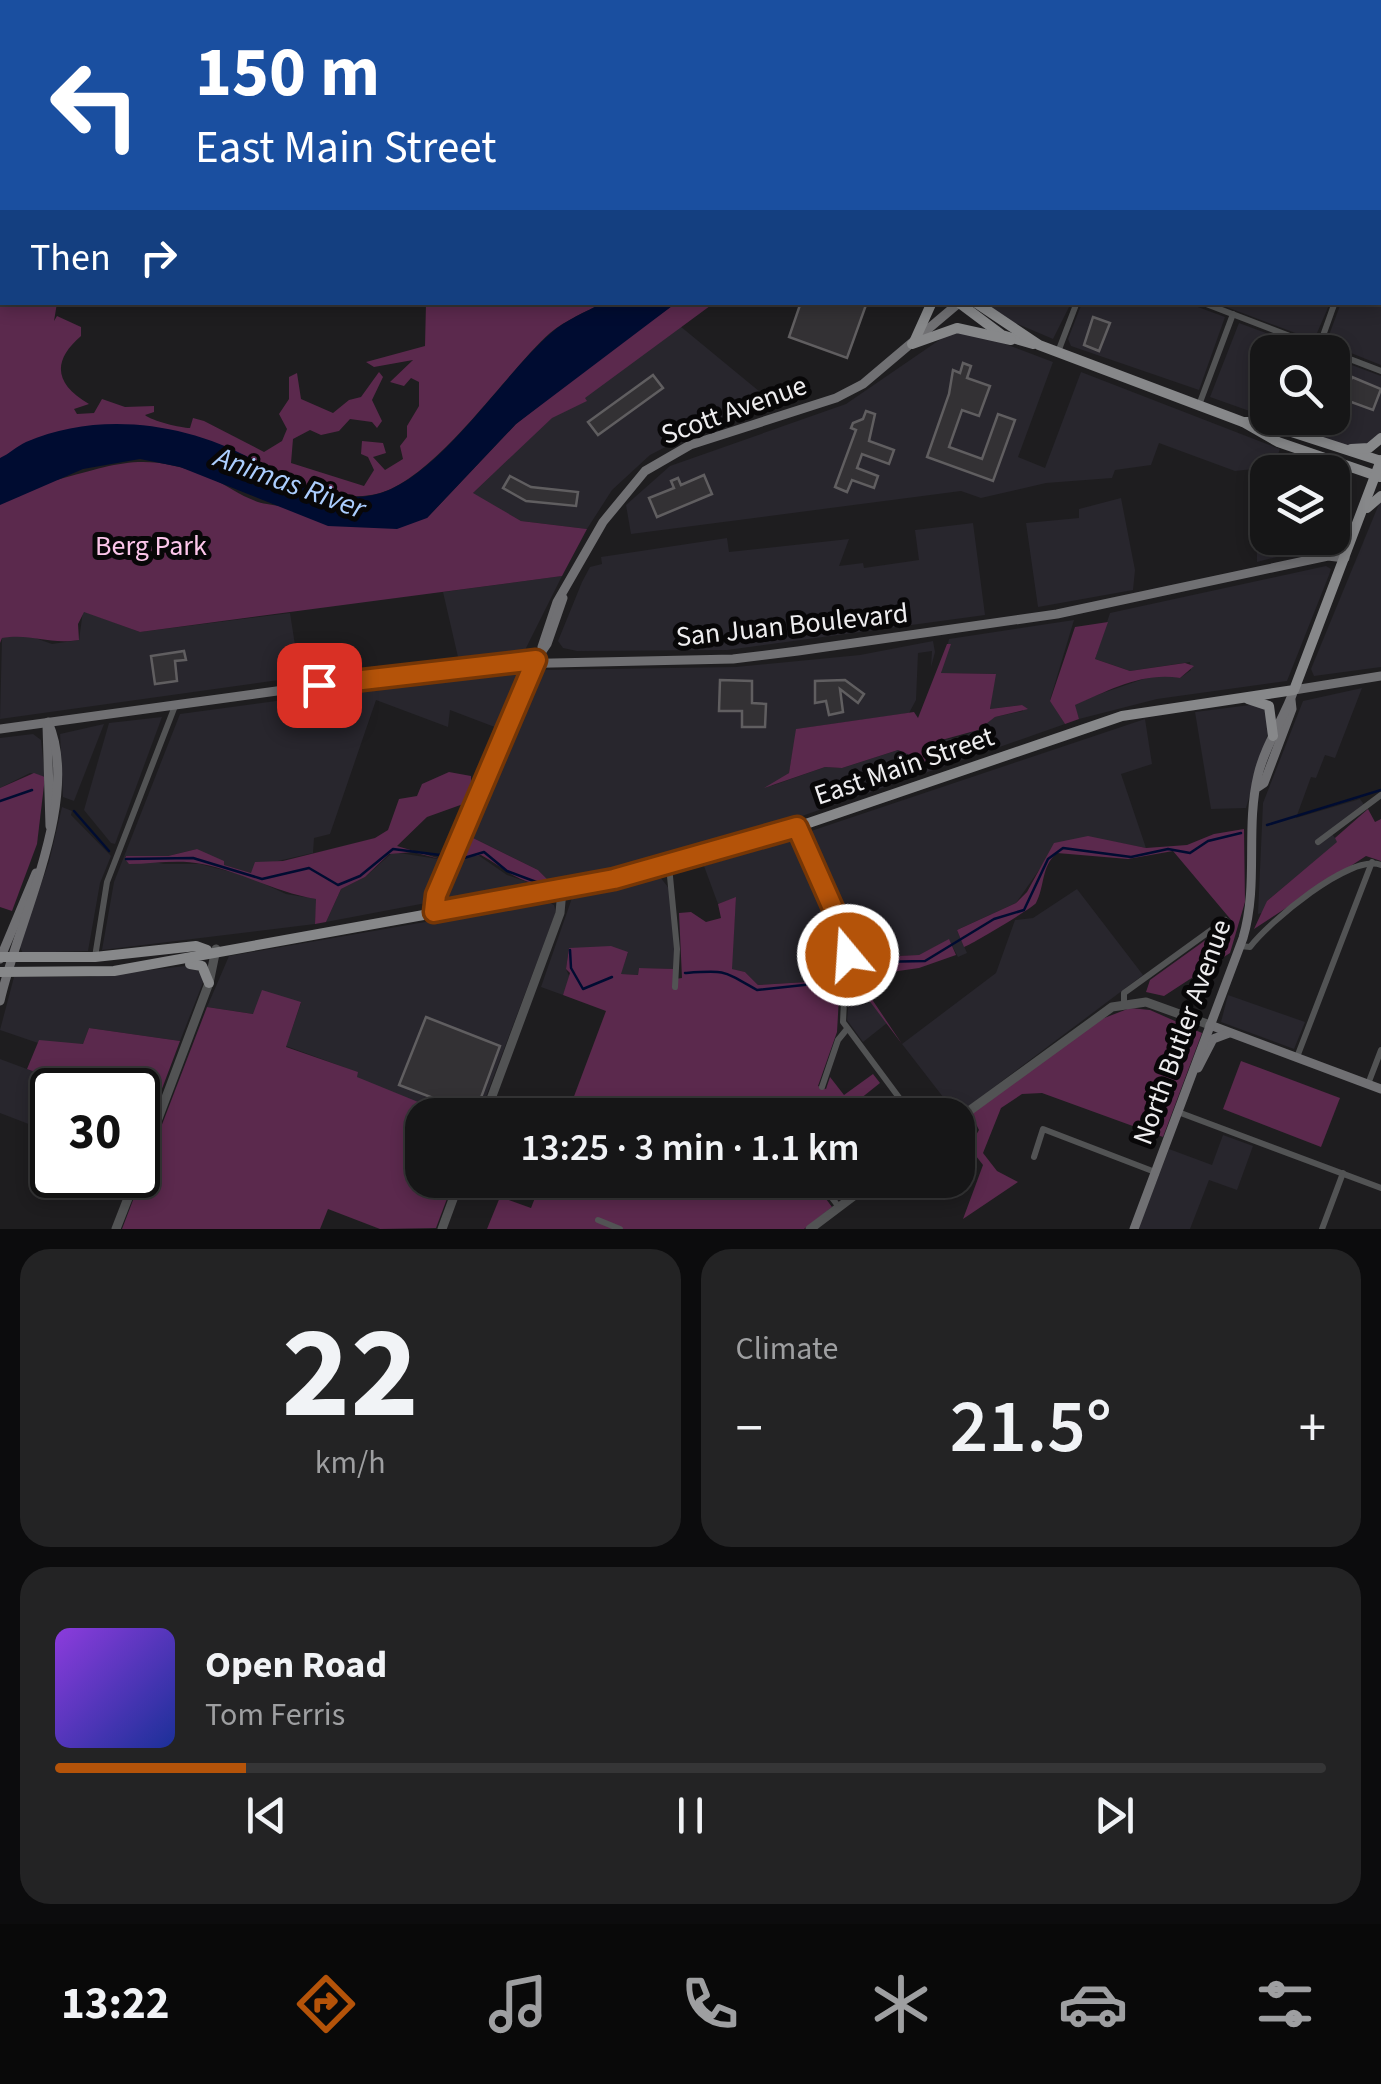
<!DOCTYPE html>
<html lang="en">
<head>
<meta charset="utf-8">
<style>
  body { margin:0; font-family:"Source Sans 3",sans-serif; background:#232324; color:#f1f3f6; height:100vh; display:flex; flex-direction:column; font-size:38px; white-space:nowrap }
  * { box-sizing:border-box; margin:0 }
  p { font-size:32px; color:#9e9fa1 }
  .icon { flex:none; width:55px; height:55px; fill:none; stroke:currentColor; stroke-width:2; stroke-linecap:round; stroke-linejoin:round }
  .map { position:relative; height:1229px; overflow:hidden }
  .panel { display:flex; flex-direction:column; gap:20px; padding:20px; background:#0c0c0d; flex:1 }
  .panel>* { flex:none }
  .hud { position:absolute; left:0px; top:0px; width:1382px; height:305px; box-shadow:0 5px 15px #0003,0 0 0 2px #353536; background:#1a4fa0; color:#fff; overflow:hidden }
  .tools { position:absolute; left:1250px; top:335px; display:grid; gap:20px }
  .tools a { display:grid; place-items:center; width:100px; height:100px; border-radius:20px; background:#161617; box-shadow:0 5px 15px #0003,0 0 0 2px #353536; font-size:50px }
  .speed { position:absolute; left:30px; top:1068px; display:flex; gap:20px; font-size:50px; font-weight:700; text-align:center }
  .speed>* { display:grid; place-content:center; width:130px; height:130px; border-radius:50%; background:#161617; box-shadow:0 5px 15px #0003,0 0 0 2px #353536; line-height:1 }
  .speed .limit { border:5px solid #111; border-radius:15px; background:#fff; color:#111 }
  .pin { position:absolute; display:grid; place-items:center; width:85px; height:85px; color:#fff; margin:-42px; border-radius:20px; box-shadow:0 5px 15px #0006 }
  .me { position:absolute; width:110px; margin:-55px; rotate:342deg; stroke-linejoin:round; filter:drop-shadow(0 0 8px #0008) }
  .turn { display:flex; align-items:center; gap:35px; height:210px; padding:0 30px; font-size:45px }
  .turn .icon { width:130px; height:130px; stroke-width:2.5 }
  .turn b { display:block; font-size:70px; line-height:85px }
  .then { display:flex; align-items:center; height:95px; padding:0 30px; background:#0003; gap:20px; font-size:38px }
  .big { font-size:75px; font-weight:600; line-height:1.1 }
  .panel .tile { flex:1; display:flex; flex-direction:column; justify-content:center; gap:15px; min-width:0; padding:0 35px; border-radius:30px; background:#232324 }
  .panel .dial { align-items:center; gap:0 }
  .dial b { font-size:130px; line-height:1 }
  .song { display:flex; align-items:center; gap:30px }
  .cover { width:120px; height:120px; border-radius:15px; background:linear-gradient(135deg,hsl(270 70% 55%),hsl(230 70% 35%)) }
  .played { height:10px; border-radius:5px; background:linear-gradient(90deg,#b45309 15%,#353536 15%) }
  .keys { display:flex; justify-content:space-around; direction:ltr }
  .heat { display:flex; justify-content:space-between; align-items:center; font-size:55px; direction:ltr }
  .panel .tiles { flex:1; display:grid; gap:20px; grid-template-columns:1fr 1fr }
  .tile:last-child { grid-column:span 2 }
  .trip { position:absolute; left:405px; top:1098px; width:570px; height:100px; border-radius:30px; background:#161617; box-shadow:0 5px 15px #0003,0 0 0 2px #353536; font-weight:600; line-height:100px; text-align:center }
  .tab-bar { display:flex; height:160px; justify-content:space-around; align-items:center; background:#090909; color:#9e9fa1 }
  .tab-bar .icon { width:70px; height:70px }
  .tab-bar .current { color:#b45309 }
  .tab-bar b { font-size:45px; color:#f1f3f6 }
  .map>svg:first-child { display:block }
  .built { fill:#28262d }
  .green { fill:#5b294d }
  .water { fill:#000c31 }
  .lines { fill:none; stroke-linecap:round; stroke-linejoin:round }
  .stream { stroke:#000c31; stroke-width:2.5 }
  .building { fill:#333134; stroke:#605e60; stroke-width:2.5 }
  .minor { stroke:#525354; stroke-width:6 }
  .tertiary { stroke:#525354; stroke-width:9 }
  .secondary { stroke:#707073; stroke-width:9 }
  .primary { stroke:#87888a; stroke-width:10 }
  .route-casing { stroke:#753606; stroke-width:25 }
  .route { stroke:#b45309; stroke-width:18 }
  .labels { text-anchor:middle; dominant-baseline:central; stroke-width:10; stroke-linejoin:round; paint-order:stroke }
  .street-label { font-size:28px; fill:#eeedef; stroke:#080708 }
  .park-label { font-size:28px; fill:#fcc6ea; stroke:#080708 }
  .water-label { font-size:30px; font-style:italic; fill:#accefe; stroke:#080708 }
</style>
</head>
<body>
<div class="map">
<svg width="1381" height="1229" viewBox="0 0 1381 1229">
  <rect width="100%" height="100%" fill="#1e1d1f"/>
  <!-- built -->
  <g class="built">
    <path d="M1381,275v90l-55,-22 15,-40 39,-1z"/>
    <path d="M985,303h86l-18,36 -40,-17z"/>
    <path d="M1082,303h105l38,14 -26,73 -128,-44 -3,-7z"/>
    <path d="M1216,303h114l-16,37z"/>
    <path d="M1239,323l78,29h-49v66h64l1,-60 48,18v58l-15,12 -21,-1 -135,-48z"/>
    <path d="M680,326l97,80 -92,31 -35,18 -38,35 -25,39 -66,-8 -49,-27 80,-77 34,-16 -2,-3z"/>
    <path d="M951,332l28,2 74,28 -35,95 27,11 36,-96 199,77 -7,18 -38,4 -76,-28 -8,22 -36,5 -3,8 -66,5 -65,15 -20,-7 -330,43 -5,-29 44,-39 176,-62z"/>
    <path d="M1267,485l1,53h64l1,-39 19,8 -14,34 -81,21 -1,-69z"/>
    <path d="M1121,498l14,72 -2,20 -95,17 -12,-84 53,-5v-9z"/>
    <path d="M1381,499v168l-67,9 -3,-7z"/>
    <path d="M973,523l12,92 -258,35 -150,1 -14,-3 -5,-7 24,-59 8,-15 12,-3 -1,-7 126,-19 2,14 120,-13 -10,27 24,-3 1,5 55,-8 -4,-30z"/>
    <path d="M1326,566l5,3 -2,6 -42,106 -130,18 -78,20 -5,-14 20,-9 64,-22 22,4 11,-8 -1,-8 -60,9 -35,-12 15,-46z"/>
    <path d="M562,576l-37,74 -67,7 -15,-65z"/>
    <path d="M83,611l57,21 150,-19 10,64 -300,42 2,-81 22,-4 28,10 27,-4z"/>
    <path d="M1074,620l-24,80 15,24 -303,106 -193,50 -18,3 -13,-13 -71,-35 73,-165 196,-3 124,-12 73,-14 2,11 -4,15 1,-16 -14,2 -2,47 -7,13 -112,16 -8,44 -18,13 54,-19 17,1 56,-18 27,10 -2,-8 15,-11 27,-5 30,-19 28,-6 -1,-6 -32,4 5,-35 -54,-1 8,-34z"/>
    <path d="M523,672l-23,57 -50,-19 -2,17 -72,-27 -46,134 -16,4 -1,15 -48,11 -14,9 -28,-8 -26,-16 -29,7h-43l39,8h36l47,12 39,18 31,5 -2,25 -213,26 12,-68 66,-168 294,-40z"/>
    <path d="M1362,688l-27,70 -10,-3 -9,23 -5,-1 -15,41 64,-19 5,7 -33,28 6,8 -71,59 -2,11 -7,2 5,-111 40,-102z"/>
    <path d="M1258,704l10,6 1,20 -23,78 -35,1 -16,-97z"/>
    <path d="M162,717l-47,127 -4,-1 -27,-33 25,-87z"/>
    <path d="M1145,719l7,45 -31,10 25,74 -42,-8 -49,7 -39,56 -59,27 10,23 -9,4 -9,-17 -30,15 -66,3 -3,-21 -42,-105z"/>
    <path d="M104,724l-30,77 -11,-4 -3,-63z"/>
    <path d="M33,734l8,6 4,37 -15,-4 -30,15v-50z"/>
    <path d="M62,807l10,4 -1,4 40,41 -11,27 -12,68 -65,2 -4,-7 30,-84z"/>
    <path d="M796,839l46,103 -2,38 -82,5 -13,-13 -14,-3 5,-71 -18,6 -14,-38z"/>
    <path d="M393,852l51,8 -18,43 -100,19 15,-33 24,-12z"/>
    <path d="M478,855l29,20 29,10 -92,15 14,-42z"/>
    <path d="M660,877l11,14 5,78 -37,-1 -1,7 -18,-1 8,-21 -59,-5 -3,21 4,9 -7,17 -22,-8 31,-89z"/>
    <path d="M1077,889l66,86 -186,140 -55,-71 94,-71 19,-53 18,-2z"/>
    <path d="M546,901l8,4 2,7 -77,203h-29l-80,-30 -14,-8 1,-5 -71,-26 15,-43 -48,11 -46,-7 22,-51z"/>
    <path d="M194,965l10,15 -24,61 -91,-13 -6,16 -45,-1 -38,-13 14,-53h75z"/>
    <path d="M856,982l31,41 -24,19 -16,-22 3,-32z"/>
    <path d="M1228,995l77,27 -11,27 -73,-27z"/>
    <path d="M0,1059l43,16 3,-7 57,22h-51v43l-52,-20z"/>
    <path d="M1223,1135l30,11 -16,44 -28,-10 -19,49h-52l31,-80 43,16z"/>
  </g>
  <!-- green -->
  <g class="green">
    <path d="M0,258l2,44 55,1 -3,18 3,-5 24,11v9c-28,24 -28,47 8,68l-15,5 3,5 17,-1 8,-14 23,8 29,-1v6l-9,3c7,6 36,13 45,13l3,-10 11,3 60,31 18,-11 5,-12 -8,-15 10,-15v-22l8,-4 4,26 32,14 16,-13 12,-3 18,-25 4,5 -11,23 10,21 -5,7 -5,-6 -22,-3 -11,12 -18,4 -11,-5 -17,9 -2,24 73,23 10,-16 -6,-13 -7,-3 1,-13 21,2 3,10 -13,4 12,13 18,-11 -3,-13 7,-9v-11l12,-20v-24l-8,-4 -7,8 -14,-4 23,-22 -39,7 -8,-5 59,-16 1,-43h177c-18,9 -37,17 -53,30 -45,40 -119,154 -179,162 -46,7 -83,-18 -122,-37 -67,-33 -143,-46 -213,-17l21,39c63,-17 88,-29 154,-2 18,8 36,23 56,26 52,10 107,10 160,14l89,-94 86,-68 74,-53h38l-129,95 2,3 -35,17 -79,75 48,28 66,8 -25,47 -422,56 -56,-20 -6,12 1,16c-31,5 -47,-7 -77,-2l-2,5z"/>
    <path d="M1108,622l-13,37 35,12 55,-8 9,3 -14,12c-38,-6 -70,12 -105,27l4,14 -14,5 -15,-23 25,-74z"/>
    <path d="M947,644h4l-10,29 55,1 -6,35 32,-4 6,4 -33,8 -17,13 -40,11 -15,11 3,10 -28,-12 -56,18 -17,-1 -61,21 25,-15 7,-44 118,-17 4,6z"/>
    <path d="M449,772l22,4v20l-5,7 -39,14 -30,29 47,14 -31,-8 -24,2 -24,23 -24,12 -15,33 -11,2 1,-25c-41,-7 -74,-27 -114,-35 -25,-5 -48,0 -73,0l-4,-5 1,-3h42l29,-7 27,12v4l27,8 4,-11 28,-1 92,-23 13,-8 11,-31 18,-3 5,-12z"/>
    <path d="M34,773l11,4 -8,67 -25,67 -12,-4v-119z"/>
    <path d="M1368,809l7,13 6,-3v42l-15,-5 -112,73 13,-28 70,-59 -2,-4z"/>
    <path d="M1244,829l1,73 -15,51 -66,43 -18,-4 4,-12 82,-59 -59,-70 -45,8 -71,-6c-16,13 -12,33 -21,50 -2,4 -65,42 -72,44l-7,-17 59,-27 11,-11 27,-49 34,-7 58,12 41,-3 27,-11z"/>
    <path d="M467,835l71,35 13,13c-30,5 -45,-15 -70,-28l-23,3z"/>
    <path d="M736,897l-4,72 13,3 13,13 82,-5 -3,52 -19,54 8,3 4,-12 14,18 29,-21 7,9 -20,16 11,16h-96l-4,-6 -3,6h-201l39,-104 -43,-16 7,-22 -4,-4 3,-21 42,-2 17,6 -7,22 17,1 1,-7 37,1 -1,10 7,-1 -3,-65 12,-1 15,10 15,-4 -3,-14z"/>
    <path d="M949,939l7,16 -37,13 -62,9 45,67 -46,-61 -6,5 3,-30 66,-3z"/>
    <path d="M262,990l39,12 -15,45 72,25 -1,5 93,38h-28v65h32l-18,48 -56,1 -52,-20 -8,20h-198l85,-222 46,7z"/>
    <path d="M1130,1008l20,2 52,23 -39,104 -121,-44 -20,1 -21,14 -18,45 14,18 21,11 -55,37 20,-54 -14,-18 10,-17 -8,-16 123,-92z"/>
    <path d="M89,1028l91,13 -26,69 -16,-7v-13h-35l-56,-21 -4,6 -16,-6 12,-29 44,4z"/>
    <path d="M1241,1061l99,37 -19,49 -98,-38z"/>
    <path d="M542,1180h270l20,27 -28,22h-317l13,-32 31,11z"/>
  </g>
  <!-- water -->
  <path class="water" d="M603,303h73l-160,121 -89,94 -30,11 -69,-3 -148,-59 -40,-8 -57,10 -83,36v-47c9,-4 17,-12 26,-16 71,-31 158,-20 226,17 36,19 78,45 121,36 64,-13 129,-120 178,-162 15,-13 34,-21 52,-30z"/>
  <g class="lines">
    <!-- stream -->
    <g class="stream">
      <path d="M0,801l32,-11"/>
      <path d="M74,811l35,40"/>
      <path d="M1267,825l114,-35"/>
      <path d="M464,858l20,-6 23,19 32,12"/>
      <path d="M126,859l67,-1 69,21 47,-11 29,17 22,-9 33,-27 47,6"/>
      <path d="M570,950l1,18 12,21 29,-12"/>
      <path d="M685,973c41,-3 37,-3 72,17l84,-9"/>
      <path d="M848,977l29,-15 48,-1 69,-42 30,-9 24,-51 15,-11 68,9 37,-8 22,4 18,-12 33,-8"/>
    </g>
  </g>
  <!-- building -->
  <g class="building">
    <path d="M801,302l65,3 -19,53 -58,-21z"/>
    <path d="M1093,317l17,6 -11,28 -15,-6z"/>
    <path d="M963,363l8,3 -4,12 23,8 -11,30 -17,-6 -13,37 33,12 16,-45 17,6 -22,61 -66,-24 22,-63 4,-24 7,3z"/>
    <path d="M653,375l10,13 -65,47 -10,-13z"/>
    <path d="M1352,377l29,12 -8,21 -30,-11z"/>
    <path d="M866,411l9,3 -6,27 25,9 -5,14 -27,-10 -5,14 21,8 -4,12 -22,-8 -5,12 -12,-5 21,-57 -5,-2 2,-5 10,-4z"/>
    <path d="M704,475l8,19 -55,23 -8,-19 25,-10 -3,-7 7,-3 3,7z"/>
    <path d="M510,476l21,11 47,5 -2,14 -50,-5 -23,-13z"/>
    <path d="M184,651l2,9 -11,1 2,20 -22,3 -4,-28z"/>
    <path d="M720,680l32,1v22l14,1 -1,23h-23v-16h-23z"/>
    <path d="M845,680l19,14 -6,9 -18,-14 3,23 -14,3 -3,-14 -11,2v-22z"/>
    <path d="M426,1017l74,29 -25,68 -76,-29z"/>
  </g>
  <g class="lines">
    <!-- minor -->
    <g class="minor">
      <path d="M391,0v2"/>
      <path d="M777,2v-2"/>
      <path d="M1309,2l1,-2"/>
      <path d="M1380,46h1"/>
      <path d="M1380,269h1"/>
      <path d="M1201,302l180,69"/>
      <path d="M1319,347l16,-45"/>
      <path d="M1058,352l19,-50"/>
      <path d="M1199,405l34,-91"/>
      <path d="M797,828l50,110 -4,84 69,93"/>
      <path d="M1318,842l63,-47"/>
      <path d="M669,866l8,83 -2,38"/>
      <path d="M1240,946l10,1c18,-24 100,-94 131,-82"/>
      <path d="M95,957l12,-75 68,-176"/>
      <path d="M1124,1003v-10l7,-5 94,-68"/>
      <path d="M1297,1057l75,-195"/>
      <path d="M1368,1084l13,-34"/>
      <path d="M822,1087l16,-47 9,-11"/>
      <path d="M1178,1112l203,76"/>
      <path d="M1034,1157l9,-28 112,43"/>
      <path d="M818,1180l21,27"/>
      <path d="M598,1220l22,9"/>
      <path d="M1322,1229l21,-56"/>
    </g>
    <!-- tertiary -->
    <g class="tertiary">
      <path d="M982,2l3,-2"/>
      <path d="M485,1115l75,-202 2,-23"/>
      <path d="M958,1119l154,-112 34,-5 64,23"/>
      <path d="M138,1172l71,-189 7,-34"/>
      <path d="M116,1229l21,-54"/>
      <path d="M442,1229l18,-49"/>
      <path d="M810,1229l65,-49"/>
    </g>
    <!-- secondary -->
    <g class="secondary">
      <path d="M647,0l7,2"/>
      <path d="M542,647l15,-45 46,-80 42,-51 45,-26 146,-47 27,-14 97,-82"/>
      <path d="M47,725l3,101"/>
      <path d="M0,729l466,-64 267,-6 65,-8 259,-37 271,-58 17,2"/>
      <path d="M1258,787l6,-4 28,-74 -1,-9"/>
      <path d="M434,912l2,-17 100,-235 11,-16 16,-46"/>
      <path d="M0,959l36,-86"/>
      <path d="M0,1001c18,-81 82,-202 48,-279"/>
      <path d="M1210,1025l171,64"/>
      <path d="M1198,1068l15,-29 16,-6"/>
      <path d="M1134,1229l109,-291c16,-54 2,-109 15,-163 7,-30 26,-57 36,-85l87,-14"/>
    </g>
    <!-- primary -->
    <g class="primary">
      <path d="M838,0v2"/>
      <path d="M852,0l1,2"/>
      <path d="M958,302l44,33 31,9"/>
      <path d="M975,302l64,43 204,77 35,20 102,35"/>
      <path d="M914,342l18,-40"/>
      <path d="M912,344l45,-16 54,12"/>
      <path d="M1243,422h18l120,39"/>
      <path d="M1351,449l18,-1 12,-10"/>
      <path d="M1367,508l14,-12"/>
      <path d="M1248,699l21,7 4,30"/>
      <path d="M0,957h95l101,-11 11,4"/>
      <path d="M190,964l12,2 7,17"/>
      <path d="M0,972l114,-1 476,-86 207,-58 325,-111 172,-26 87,-230"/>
    </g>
  </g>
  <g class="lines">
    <!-- route casing -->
    <g class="route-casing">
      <path id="route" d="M319,685l217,-25 -100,235 -2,17 180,-33 183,-52 47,106 4,22"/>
    </g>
    <!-- route -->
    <use href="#route" class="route"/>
  </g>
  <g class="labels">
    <!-- street labels -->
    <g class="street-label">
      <text transform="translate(734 410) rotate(-20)">Scott Avenue</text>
      <text transform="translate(792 625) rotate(-6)">San Juan Boulevard</text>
      <text transform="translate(904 766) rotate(-19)">East Main Street</text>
      <text transform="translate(1182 1032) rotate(-70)">North Butler Avenue</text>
    </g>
    <!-- park labels -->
    <g class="park-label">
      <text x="151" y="546">Berg Park</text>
    </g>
    <!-- water labels -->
    <g class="water-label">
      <text transform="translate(290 483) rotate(20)">Animas River</text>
    </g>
  </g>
</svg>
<div class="tools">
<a><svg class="icon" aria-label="search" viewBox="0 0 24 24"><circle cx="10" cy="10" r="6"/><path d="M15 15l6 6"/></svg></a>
<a><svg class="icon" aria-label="layers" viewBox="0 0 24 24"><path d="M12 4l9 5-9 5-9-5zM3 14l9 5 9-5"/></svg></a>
</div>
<div class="speed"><div class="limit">30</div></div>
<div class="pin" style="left:319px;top:685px;background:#d93025"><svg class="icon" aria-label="arrive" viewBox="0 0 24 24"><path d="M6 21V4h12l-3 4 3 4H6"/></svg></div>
<svg class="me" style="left:848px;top:955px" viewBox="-20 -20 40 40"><circle r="17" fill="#b45309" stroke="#fff" stroke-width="3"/><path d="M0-11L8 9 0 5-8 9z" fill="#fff"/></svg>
<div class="trip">13:25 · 3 min · 1.1 km</div>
<div class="hud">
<div class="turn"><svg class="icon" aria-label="left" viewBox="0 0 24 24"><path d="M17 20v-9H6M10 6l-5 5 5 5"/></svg><div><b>150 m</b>East Main Street</div></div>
<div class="then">Then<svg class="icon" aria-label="right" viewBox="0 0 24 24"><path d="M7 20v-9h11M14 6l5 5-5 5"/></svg></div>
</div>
</div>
<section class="panel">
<div class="tiles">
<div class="tile dial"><b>22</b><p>km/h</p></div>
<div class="tile"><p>Climate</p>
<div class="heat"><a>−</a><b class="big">21.5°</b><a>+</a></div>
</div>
<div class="tile">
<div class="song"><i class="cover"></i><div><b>Open Road</b><p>Tom Ferris</p></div></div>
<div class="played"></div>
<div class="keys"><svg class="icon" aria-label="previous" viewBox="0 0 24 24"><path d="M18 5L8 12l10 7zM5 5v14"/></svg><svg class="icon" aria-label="pause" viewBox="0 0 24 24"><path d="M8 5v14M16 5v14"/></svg><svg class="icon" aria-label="next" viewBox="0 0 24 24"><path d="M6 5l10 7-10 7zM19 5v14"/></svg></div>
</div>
</div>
</section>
<nav class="tab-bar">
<b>13:22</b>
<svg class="icon current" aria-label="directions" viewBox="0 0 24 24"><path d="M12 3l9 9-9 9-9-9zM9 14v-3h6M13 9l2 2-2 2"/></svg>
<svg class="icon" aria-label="music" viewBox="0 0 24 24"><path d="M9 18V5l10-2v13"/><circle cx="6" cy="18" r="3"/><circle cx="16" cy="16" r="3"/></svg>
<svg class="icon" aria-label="phone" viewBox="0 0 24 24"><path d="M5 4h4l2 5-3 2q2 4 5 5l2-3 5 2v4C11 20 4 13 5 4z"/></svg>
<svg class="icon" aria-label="climate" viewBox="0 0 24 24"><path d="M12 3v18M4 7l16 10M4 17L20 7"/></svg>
<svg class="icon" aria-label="car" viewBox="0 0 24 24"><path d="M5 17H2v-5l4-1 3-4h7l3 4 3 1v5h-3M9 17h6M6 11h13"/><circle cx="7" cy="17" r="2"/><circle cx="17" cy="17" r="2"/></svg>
<svg class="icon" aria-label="filters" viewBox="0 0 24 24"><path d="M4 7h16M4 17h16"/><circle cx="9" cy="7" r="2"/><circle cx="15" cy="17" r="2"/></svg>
</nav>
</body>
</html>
